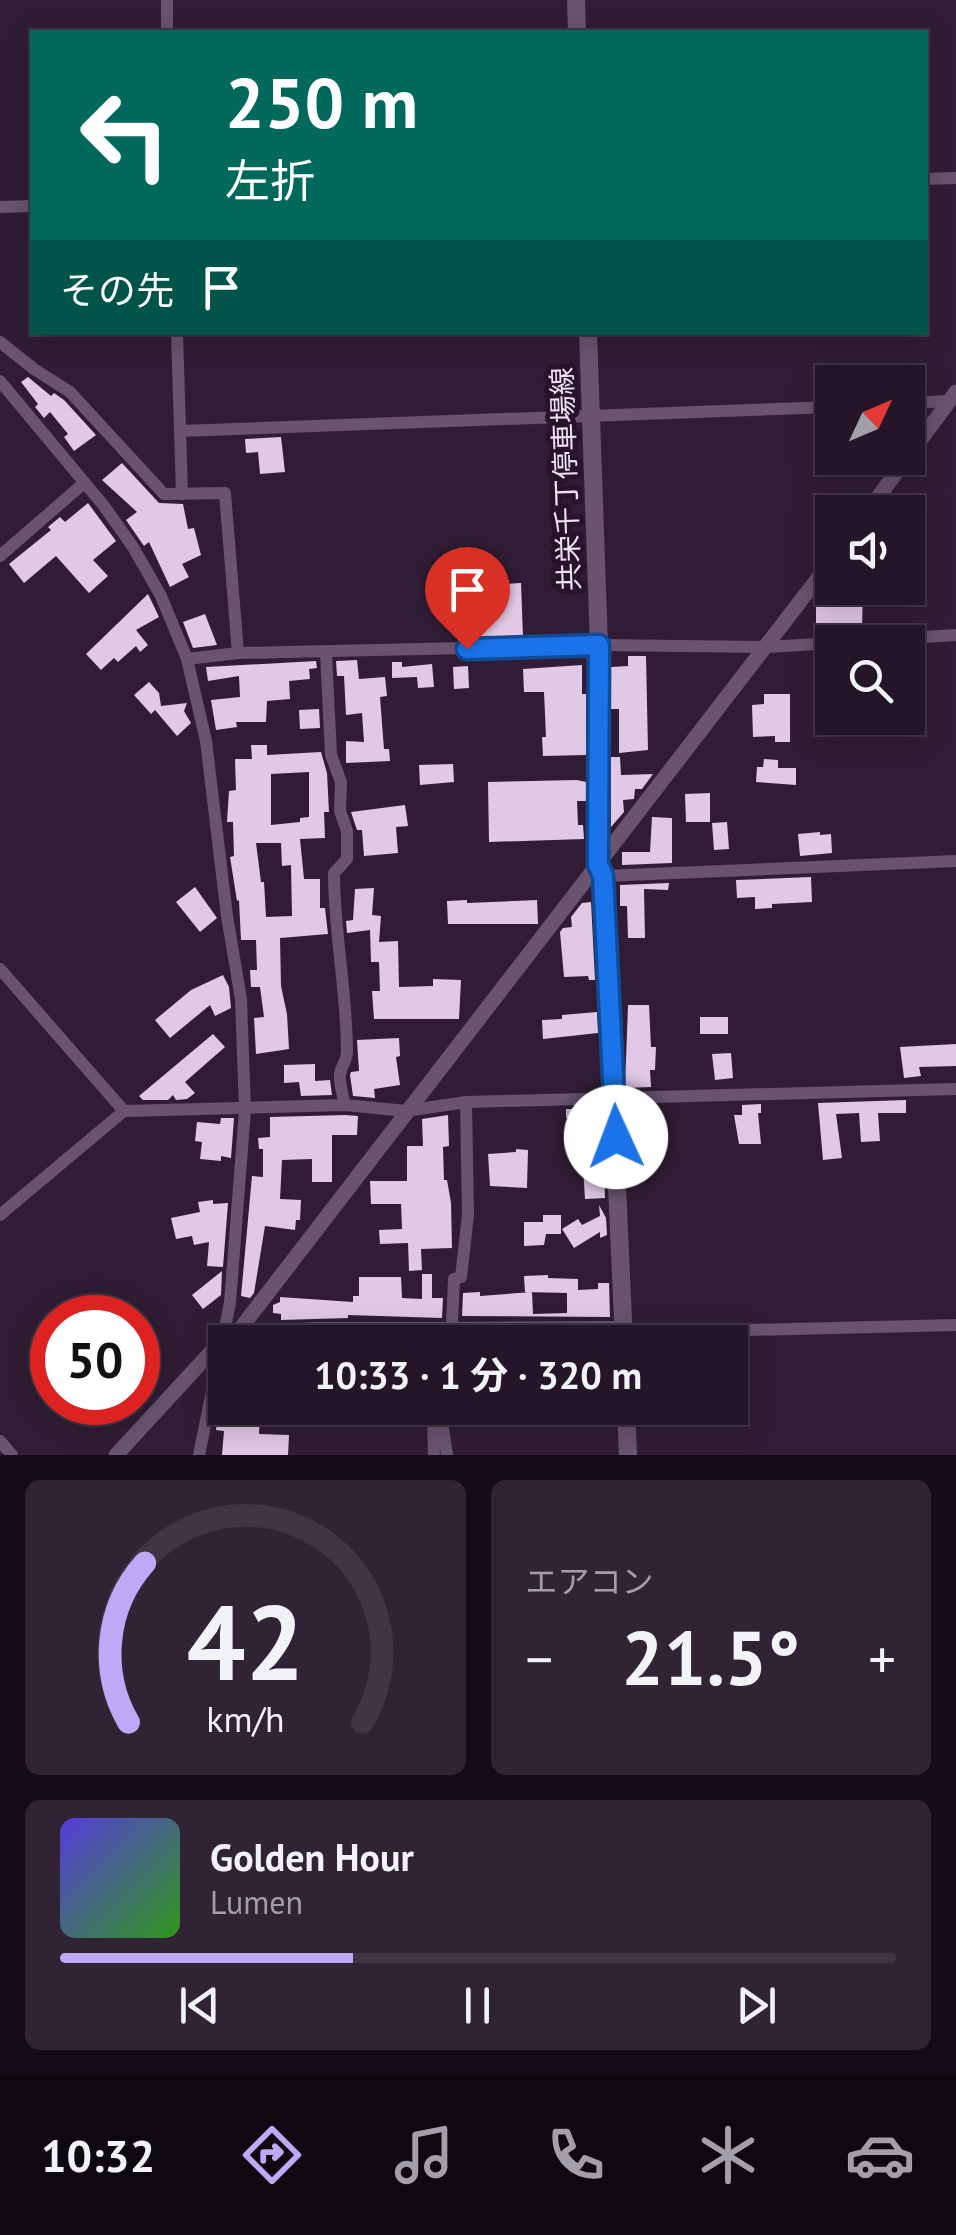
<!DOCTYPE html>
<html lang="ja">
<head>
<meta charset="utf-8">
<style>
  body { margin:0; font-family:"PT Sans","Noto Sans JP",sans-serif; background:#302334; color:#f1f3f6; height:100vh; display:flex; flex-direction:column; font-size:38px; white-space:nowrap }
  * { box-sizing:border-box; margin:0 }
  p { font-size:32px; color:#a39fa8 }
  .icon { flex:none; width:55px; height:55px; fill:none; stroke:currentColor; stroke-width:2; stroke-linecap:round; stroke-linejoin:round }
  .map { position:relative; height:1455px; overflow:hidden }
  .panel { display:flex; flex-direction:column; gap:25px; padding:25px; background:#140c16; flex:1 }
  .panel>* { flex:none }
  .guide { position:absolute; left:30px; top:30px; width:898px; height:305px; border-radius:0px; box-shadow:0 5px 25px #0003,0 0 0 2px #413545; background:#00695c; color:#fff; overflow:hidden }
  .needle { width:65px; rotate:46deg }
  .tools { position:absolute; left:815px; top:365px; display:grid; gap:20px }
  .tools a { display:grid; place-items:center; width:110px; height:110px; border-radius:0px; background:#241628; box-shadow:0 5px 25px #0003,0 0 0 2px #413545; font-size:50px }
  .speed { position:absolute; left:30px; top:1295px; display:flex; gap:20px; font-size:50px; font-weight:700; text-align:center }
  .speed>* { display:grid; place-content:center; width:130px; height:130px; border-radius:50%; background:#241628; box-shadow:0 5px 25px #0003,0 0 0 2px #413545; line-height:1 }
  .speed .limit { border:15px solid #d22; background:#fff; color:#111 }
  .pin { position:absolute; display:grid; place-items:center; width:85px; height:85px; color:#fff; margin:-102px -42px; border-radius:50% 50% 50% 0; rotate:-45deg; box-shadow:0 0 10px #0007 }
  .pin .icon { rotate:45deg }
  .me { position:absolute; width:110px; margin:-55px; rotate:358deg; stroke-linejoin:round; filter:drop-shadow(0 0 8px #0008) }
  .turn { display:flex; align-items:center; gap:35px; height:210px; padding:0 30px; font-size:45px }
  .turn .icon { width:130px; height:130px; stroke-width:2.5 }
  .turn b { display:block; font-size:70px; line-height:85px }
  .then { display:flex; align-items:center; height:95px; padding:0 30px; background:#0003; gap:20px; font-size:38px }
  .big { font-size:75px; font-weight:700; line-height:1.1 }
  .panel .card { flex:1; display:flex; flex-direction:column; justify-content:center; gap:15px; min-width:0; padding:0 35px; border-radius:15px; background:#302334 }
  .panel .dial { align-items:center; gap:0 }
  .dial svg { height:260px; overflow:visible; fill:none; stroke:#413545; stroke-width:7; stroke-linecap:round; text-anchor:middle }
  .dial text { fill:#f1f3f6; stroke:none }
  .song { display:flex; align-items:center; gap:30px }
  .cover { width:120px; height:120px; border-radius:15px; background:linear-gradient(135deg,hsl(250 70% 55%),hsl(110 70% 35%)) }
  .played { height:10px; border-radius:5px; background:linear-gradient(90deg,#bda9f5 35%,#413545 35%) }
  .keys { display:flex; justify-content:space-around; direction:ltr }
  .heat { display:flex; justify-content:space-between; align-items:center; font-size:55px; direction:ltr }
  .panel .tiles { flex:1; display:grid; gap:25px; grid-template-columns:1fr 1fr }
  .card:last-child { grid-column:span 2 }
  .trip { position:absolute; left:208px; top:1325px; width:540px; height:100px; border-radius:0px; background:#241628; box-shadow:0 5px 25px #0003,0 0 0 2px #413545; font-weight:700; line-height:100px; text-align:center }
  .tabs { display:flex; height:160px; justify-content:space-around; align-items:center; background:#0e0910; color:#a39fa8 }
  .tabs .icon { width:70px; height:70px }
  .tabs .current { color:#bda9f5 }
  .tabs b { font-size:45px; color:#f1f3f6 }
  .map>svg:first-child { display:block }
  .building { fill:#e1c8e6; fill-rule:evenodd }
  .lines { fill:none; stroke-linecap:round; stroke-linejoin:round }
  .minor { stroke:#69536e; stroke-width:12 }
  .tertiary { stroke:#69536e; stroke-width:15 }
  .secondary { stroke:#69536e; stroke-width:18 }
  .route-casing { stroke:#114b97; stroke-width:25 }
  .route { stroke:#1a73e8; stroke-width:18 }
  .labels { text-anchor:middle; dominant-baseline:central; stroke-width:10; stroke-linejoin:round; paint-order:stroke }
  .street-label { font-size:28px; fill:#eee1f1; stroke:#26142a }
</style>
</head>
<body>
<div class="map">
<svg width="956" height="1455" viewBox="0 0 956 1455">
  <rect width="100%" height="100%" fill="#301d35"/>
  <!-- building -->
  <g class="building">
    <path d="M28,377l23,19 3,-3 10,7 32,35 -22,16 -10,-14 4,-3 -18,-22 -6,6 -9,-11 3,-3 -17,-22z"/>
    <path d="M281,437l4,35 -25,2 -2,-22 -12,1 -1,-14z"/>
    <path d="M122,463l37,40 24,1 5,25 6,-1 7,27 -19,9 7,13 -19,10 -21,-45 -5,4 -18,-26 11,-8 -35,-32z"/>
    <path d="M88,503l28,38 -23,19 15,16 -19,17 -33,-37 -32,27 -15,-19 42,-34 -3,-3 12,-10 5,5z"/>
    <path d="M521,583l2,54 -52,1 -1,-17 -29,-3 2,-19 13,1 1,-11 18,1v5l29,-2v-9z"/>
    <path d="M839,588h24l-1,40 -46,-1v-23l24,-1z"/>
    <path d="M148,594l11,23 -23,13 12,15 -8,7 -4,-6 -18,16 -4,-4 -13,12 -15,-16z"/>
    <path d="M205,614l12,31 -24,3 -10,-26z"/>
    <path d="M628,656h18l2,94 -29,3v-44h-8v-42l17,-1z"/>
    <path d="M357,660l2,19 26,-2 2,19 -7,1 4,52h5l1,12 -44,2v-22l18,1 -2,-29 -16,2 -2,-39h-7l-1,-15z"/>
    <path d="M316,661l1,7 -8,1 1,10 -21,2 1,18 -23,2 -1,21h-30l1,5 -21,3 -5,-30 29,-3 -1,-21 -31,5 -2,-14z"/>
    <path d="M392,662h10v5l30,-3 2,23 -16,1 -1,-11 -25,1z"/>
    <path d="M582,665v29h4v61l-43,1 -1,-19h4l-2,-45h-20l-1,-23z"/>
    <path d="M468,666l1,22 -15,1 -1,-22z"/>
    <path d="M149,682l10,11 2,13 26,-3 -3,8 7,12 -14,13 -22,-26 -4,4 -17,-19z"/>
    <path d="M764,694h26v48h-15v-6l-22,1 -1,-32 12,-1z"/>
    <path d="M319,709l1,19 -20,1 -1,-19z"/>
    <path d="M251,745h16v10l54,-3 6,21 2,39h-5l1,26 -25,1 4,40h16v29h5l3,26 -48,4 1,48 6,28 2,35 -33,5 -2,-36 10,-1 -4,-30h-9l-1,-17h7l-1,-30h-15l-2,-40 -2,1 -7,-44 4,-1 -1,-34h-6l2,-31 7,-1 -1,-31h17zM309,772v45l-9,1v4l-29,3v-51zM256,843h25l1,23 9,-1 1,51 -26,1 -2,-35h-3z"/>
    <path d="M611,757h9l1,18 32,-1 -11,15h-7l-1,10 -11,1 1,12 -13,15z"/>
    <path d="M764,759l14,1v8h18v17l-40,-3 1,-15h6z"/>
    <path d="M453,764l1,18 -34,3 -1,-20z"/>
    <path d="M577,780l9,2v19h-9l1,24h5l1,14 -95,3 -1,-60z"/>
    <path d="M710,793v29h-24l-1,-28z"/>
    <path d="M405,805l3,21 -12,1 2,26 -34,3 -2,-26h-5l-6,-18z"/>
    <path d="M652,817l20,1v45l-50,2v-13h28z"/>
    <path d="M727,822l2,27 -15,1 -2,-27z"/>
    <path d="M820,832v3l11,-1 1,19 -32,3 -2,-22z"/>
    <path d="M811,877l1,25 -40,2v4l-17,1v-12l-18,1 -1,-18z"/>
    <path d="M669,883l-1,7 -24,-1 1,49h-17l-1,-32h-7v-21z"/>
    <path d="M195,887l22,31 -17,14 -24,-30z"/>
    <path d="M374,888l-2,27 9,1 -2,26 19,-1 1,46 34,-1v-7l28,1 -2,39h-85l-2,-28h8l-1,-29h-8l-1,-32 -23,3 -1,-12 7,-1 2,-31z"/>
    <path d="M467,900v3l70,-3 1,24h-90l-1,-23z"/>
    <path d="M591,902l4,78h-6l-1,-4 -24,1 -4,-45 3,-4 9,-1 -1,-10 11,-14z"/>
    <path d="M223,975l6,12 2,21 -16,8 -5,-11 -40,33 -15,-18 36,-30z"/>
    <path d="M628,1005h21l2,42h5l-1,23h-5l1,17 -26,1z"/>
    <path d="M597,1012l1,21 -55,6 -1,-19 20,-1v-4z"/>
    <rect x="700" y="1017" width="28" height="17"/>
    <path d="M213,1034l12,13 -40,35 10,11 -8,6 -11,1 -3,-5 -5,5h-25l-4,-4z"/>
    <path d="M399,1038l1,18 -4,1 4,28 -26,4 1,9 -22,-2 -3,-21 1,-3 8,-1 -2,-31z"/>
    <path d="M956,1044v22l-37,1 2,9 -17,2 -4,-31z"/>
    <path d="M731,1053l2,25 -18,2 -3,-26z"/>
    <path d="M315,1064v17l15,-1 2,15 -31,1 -2,-14 -15,1v-18z"/>
    <path d="M906,1100v13h-28l2,28 -19,1 -2,-29 -23,1 6,44 -19,2 -5,-57z"/>
    <path d="M761,1104v9h-3l3,31h-22l-5,-29h8v-10z"/>
    <path d="M566,1109h26v21h-15v-11l-11,-1z"/>
    <path d="M345,1115l13,1 -1,19h-25v47h-20v-23l-30,1 -2,39 21,1 -1,20h-4l-1,10 -30,-4 -11,67 -4,5 -9,-2 11,-120 11,1v-28h-4l-1,-11 12,-1v-20z"/>
    <path d="M448,1115l1,31 -6,1 1,33h3l4,23 1,45 -31,1 1,21 -13,1 -1,-28 -28,1 -1,-14 23,-1 -1,-25h-30l-1,-23h37v-35h16l-1,-27z"/>
    <path d="M221,1118h13l-3,40 -10,-2v5l-21,-2 2,-17 -7,-1 2,-19 23,2z"/>
    <path d="M602,1123l3,75 -20,1 -2,-33h-9l-1,-15 22,-1v-26z"/>
    <path d="M516,1149l12,1 -1,38 -37,-2 -2,-32 28,-2z"/>
    <path d="M213,1200v4l15,-1 -5,64 -16,-1 2,-24 -15,3 -2,-9 -16,3 -5,-21 29,-6 -2,-10z"/>
    <path d="M599,1205l7,13 1,17 -7,3v-6l-26,16 -12,-19 16,-10 4,6 18,-9z"/>
    <path d="M543,1215h18v19h-15l-2,11 -20,1v-24h19z"/>
    <path d="M222,1271l-1,24 -18,14 -11,-14z"/>
    <path d="M422,1274h10v24h11l-1,20 -94,-3v3l-67,2v-6l-8,-1v-8l7,-3v-5l73,5v-6h6v-19h42l1,21 20,1z"/>
    <path d="M548,1275v3l30,1v11l20,-1v-6h11l1,34 -148,-1 1,-23 17,-1v4l52,-4 1,22 34,-1v-20l-42,-1 -1,-16z"/>
    <path d="M218,1411l42,1 -1,22 30,1 -1,20h-66l2,-24 -8,-1z"/>
  </g>
  <g class="lines">
    <!-- minor -->
    <g class="minor">
      <path d="M167,0v32"/>
      <path d="M925,179l31,-1"/>
      <path d="M0,207l32,-1"/>
      <path d="M177,332l5,162"/>
      <path d="M0,342l34,27 36,23 94,102 61,-1 13,160"/>
      <path d="M0,381l104,125 29,41 28,49 26,63 19,82 21,175 14,83 4,111 -15,193 -31,152"/>
      <path d="M908,403l41,-2"/>
      <path d="M180,431l652,-24"/>
      <path d="M0,556l84,-73"/>
      <path d="M841,642l115,-7"/>
      <path d="M326,653l5,102 10,27 -1,29 7,20v28l-13,14c0,60 13,119 13,179 0,9 -6,14 -7,22 -1,9 3,22 5,31"/>
      <path d="M187,659l51,-6 361,-8 169,2 64,-4"/>
      <path d="M603,876l353,-15"/>
      <path d="M0,969l124,142"/>
      <path d="M0,1215l124,-104 221,-6 61,6 60,-9 490,-13"/>
      <path d="M452,1325l2,-46 7,-2 7,-62 -2,-113"/>
      <path d="M436,1328l180,-1 7,6 333,-8"/>
      <path d="M237,1333l77,-5h122l1,14"/>
      <path d="M440,1408l7,47"/>
      <path d="M433,1415l1,40"/>
      <path d="M0,1441l12,14"/>
    </g>
    <!-- tertiary -->
    <g class="tertiary">
      <path d="M867,512l89,-120"/>
      <path d="M116,1455l107,-116 14,-6 595,-773"/>
    </g>
    <!-- secondary -->
    <g class="secondary">
      <path d="M576,0l1,32"/>
      <path d="M588,332l11,313 -1,219 5,12 21,466"/>
      <path d="M626,1408l2,47"/>
    </g>
  </g>
  <g class="lines">
    <!-- route casing -->
    <g class="route-casing">
      <path id="route" d="M467,649l132,-4 -1,219 5,12 13,261"/>
    </g>
    <!-- route -->
    <use href="#route" class="route"/>
  </g>
  <g class="labels">
    <!-- street labels -->
    <g class="street-label">
      <text transform="translate(565 479) rotate(-92)">共栄千丁停車場線</text>
    </g>
  </g>
</svg>
<div class="tools">
<a><svg class="needle" viewBox="-14 -14 28 28"><path d="M0-13l5 13h-10z" fill="#e53935"/><path d="M0 13l5-13h-10z" fill="#a39fa8"/></svg></a>
<a><svg class="icon" aria-label="sound" viewBox="0 0 24 24"><path d="M4 9h4l5-4v14l-5-4H4zM17 9q2 3 0 6"/></svg></a>
<a><svg class="icon" aria-label="search" viewBox="0 0 24 24"><circle cx="10" cy="10" r="6"/><path d="M15 15l6 6"/></svg></a>
</div>
<div class="speed"><div class="limit">50</div></div>
<div class="pin" style="left:467px;top:649px;background:#d93025"><svg class="icon" aria-label="arrive" viewBox="0 0 24 24"><path d="M6 21V4h12l-3 4 3 4H6"/></svg></div>
<svg class="me" style="left:616px;top:1137px" viewBox="-20 -20 40 40"><circle r="19" fill="#fff"/><path d="M0-13L10 11 0 6-10 11z" fill="#1a73e8"/></svg>
<div class="trip">10:33 · 1 分 · 320 m</div>
<div class="guide">
<div class="turn"><svg class="icon" aria-label="left" viewBox="0 0 24 24"><path d="M17 20v-9H6M10 6l-5 5 5 5"/></svg><div><b>250 m</b>左折</div></div>
<div class="then">その先<svg class="icon" aria-label="arrive" viewBox="0 0 24 24"><path d="M6 21V4h12l-3 4 3 4H6"/></svg></div>
</div>
</div>
<section class="panel">
<div class="tiles">
<div class="card dial"><svg viewBox="0 0 100 80">
<path d="M14 69A42 42 0 1 1 86 69"/>
<path d="M14 69A42 42 0 0 1 19 20" stroke="#bda9f5"/>
<text x="50" y="56" font-size="32" font-weight="700">42</text>
<text x="50" y="72" font-size="11">km/h</text>
</svg></div>
<div class="card"><p>エアコン</p>
<div class="heat"><a>−</a><b class="big">21.5°</b><a>+</a></div>
</div>
<div class="card">
<div class="song"><i class="cover"></i><div><b>Golden Hour</b><p>Lumen</p></div></div>
<div class="played"></div>
<div class="keys"><svg class="icon" aria-label="previous" viewBox="0 0 24 24"><path d="M18 5L8 12l10 7zM5 5v14"/></svg><svg class="icon" aria-label="pause" viewBox="0 0 24 24"><path d="M8 5v14M16 5v14"/></svg><svg class="icon" aria-label="next" viewBox="0 0 24 24"><path d="M6 5l10 7-10 7zM19 5v14"/></svg></div>
</div>
</div>
</section>
<nav class="tabs">
<b>10:32</b>
<svg class="icon current" aria-label="directions" viewBox="0 0 24 24"><path d="M12 3l9 9-9 9-9-9zM9 14v-3h6M13 9l2 2-2 2"/></svg>
<svg class="icon" aria-label="music" viewBox="0 0 24 24"><path d="M9 18V5l10-2v13"/><circle cx="6" cy="18" r="3"/><circle cx="16" cy="16" r="3"/></svg>
<svg class="icon" aria-label="phone" viewBox="0 0 24 24"><path d="M5 4h4l2 5-3 2q2 4 5 5l2-3 5 2v4C11 20 4 13 5 4z"/></svg>
<svg class="icon" aria-label="climate" viewBox="0 0 24 24"><path d="M12 3v18M4 7l16 10M4 17L20 7"/></svg>
<svg class="icon" aria-label="car" viewBox="0 0 24 24"><path d="M5 17H2v-5l4-1 3-4h7l3 4 3 1v5h-3M9 17h6M6 11h13"/><circle cx="7" cy="17" r="2"/><circle cx="17" cy="17" r="2"/></svg>
</nav>
</body>
</html>
